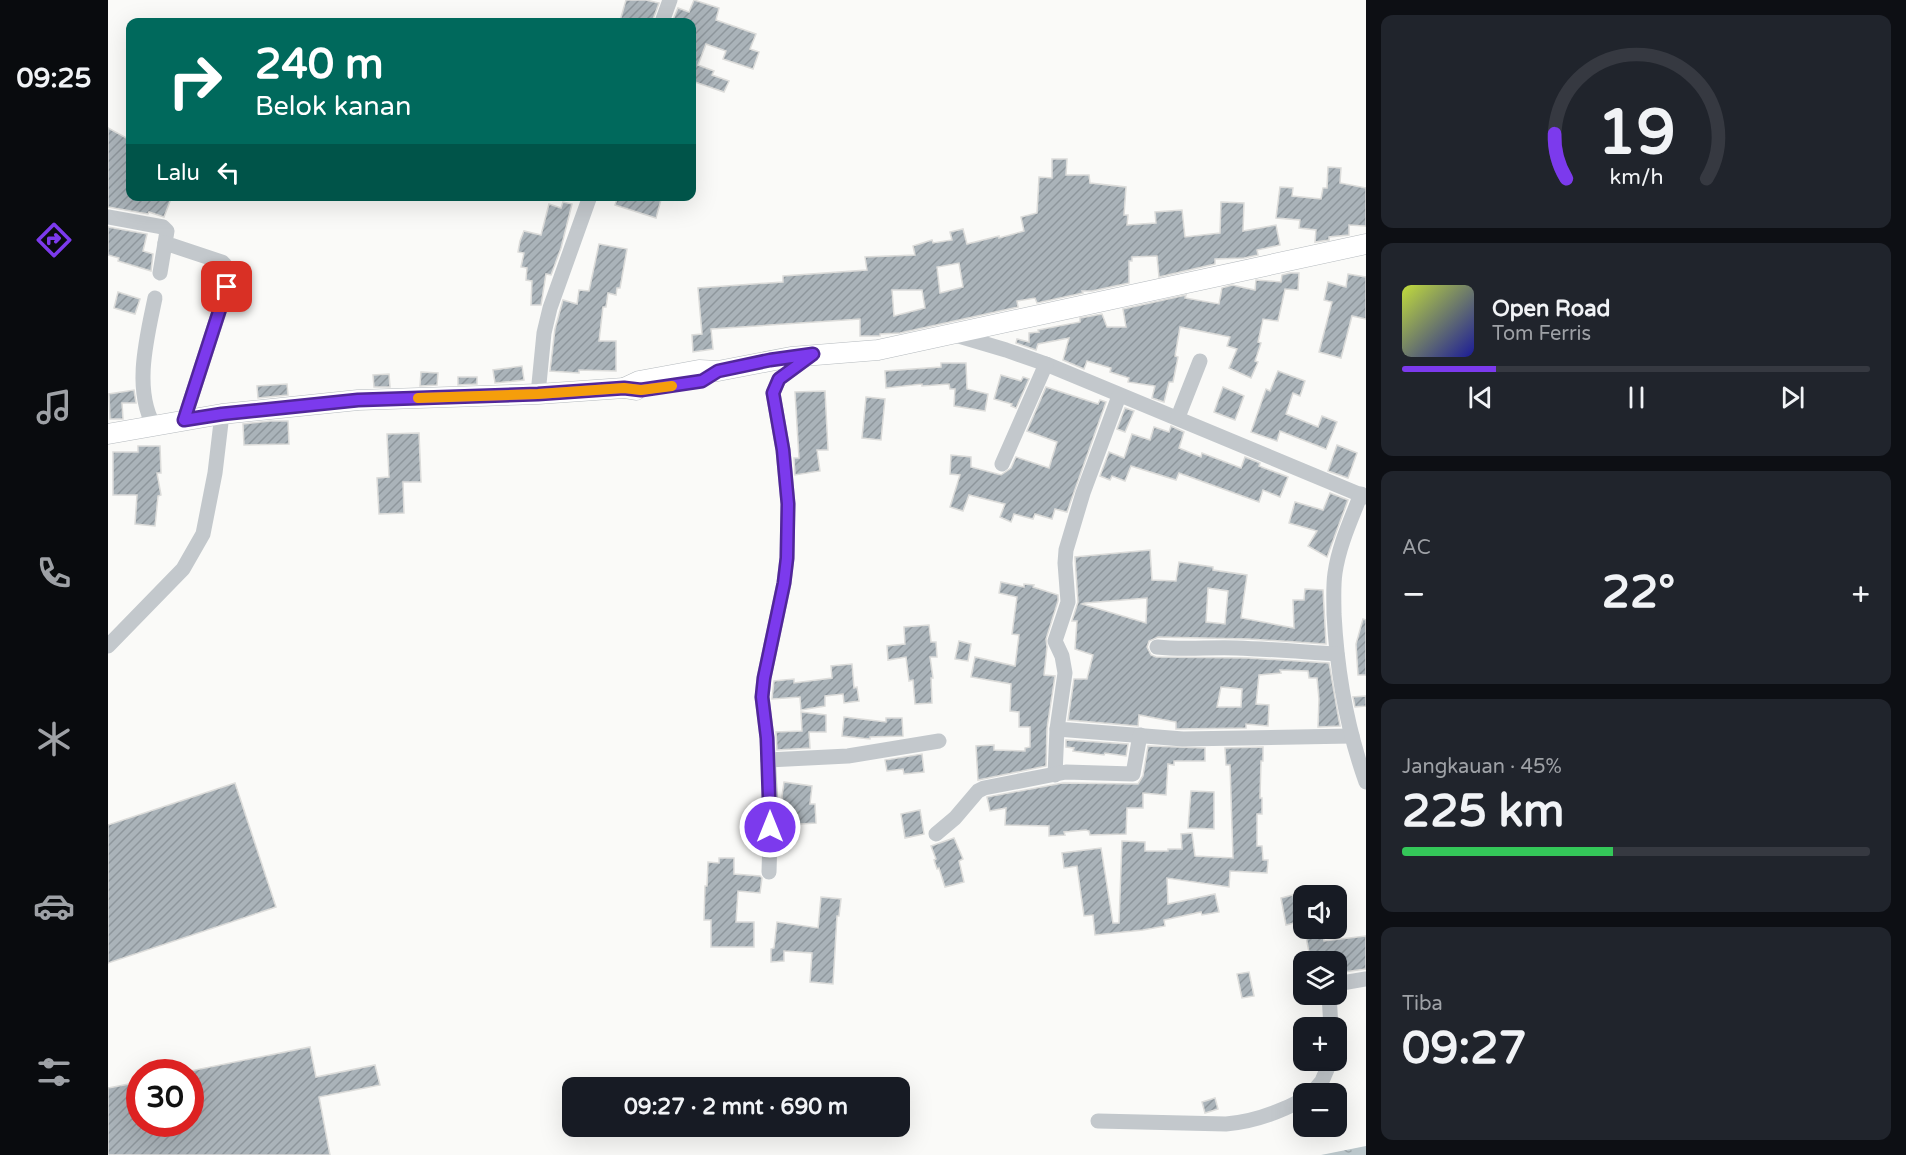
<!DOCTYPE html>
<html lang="id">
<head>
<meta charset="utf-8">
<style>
  body { margin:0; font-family:"Varela Round",sans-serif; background:#20242c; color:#f1f3f6; height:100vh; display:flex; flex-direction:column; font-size:22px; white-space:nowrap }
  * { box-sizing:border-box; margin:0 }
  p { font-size:20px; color:#9ea1a6 }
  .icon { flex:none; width:33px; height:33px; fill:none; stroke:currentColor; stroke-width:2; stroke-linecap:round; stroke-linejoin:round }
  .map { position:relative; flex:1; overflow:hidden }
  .details { display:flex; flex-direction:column; gap:15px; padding:15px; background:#0d0f14; width:540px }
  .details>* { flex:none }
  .top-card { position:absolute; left:18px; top:18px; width:570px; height:183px; border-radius:12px; box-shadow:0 6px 24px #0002; background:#00695c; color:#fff; overflow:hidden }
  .controls { position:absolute; left:1185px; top:885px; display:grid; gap:12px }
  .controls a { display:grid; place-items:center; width:54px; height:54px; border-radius:12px; background:#171b24; box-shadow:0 6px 24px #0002; font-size:30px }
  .speed { position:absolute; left:18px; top:1059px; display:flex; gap:12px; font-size:30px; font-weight:700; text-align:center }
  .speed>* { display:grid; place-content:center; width:78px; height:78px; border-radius:50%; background:#171b24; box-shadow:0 6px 24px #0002; line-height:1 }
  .speed .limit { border:9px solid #d22; background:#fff; color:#111 }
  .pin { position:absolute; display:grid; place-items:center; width:51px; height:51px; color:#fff; margin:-26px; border-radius:12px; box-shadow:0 3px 9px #0006 }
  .me { position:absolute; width:66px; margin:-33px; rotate:0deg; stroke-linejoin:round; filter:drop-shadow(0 0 4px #0008) }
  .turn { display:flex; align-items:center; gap:21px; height:126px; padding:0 30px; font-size:27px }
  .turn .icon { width:78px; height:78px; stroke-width:2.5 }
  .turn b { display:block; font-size:42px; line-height:51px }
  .then { display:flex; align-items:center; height:57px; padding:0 30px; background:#0003; gap:12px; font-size:22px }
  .big { font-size:45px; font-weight:700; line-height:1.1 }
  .details .card { flex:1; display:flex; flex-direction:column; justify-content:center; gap:9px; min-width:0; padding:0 21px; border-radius:12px; background:#20242c }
  .details .dial { align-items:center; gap:0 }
  .dial svg { height:156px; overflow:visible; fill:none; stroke:#363941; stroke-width:7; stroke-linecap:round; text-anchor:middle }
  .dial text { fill:#f1f3f6; stroke:none }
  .song { display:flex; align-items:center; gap:18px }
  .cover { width:72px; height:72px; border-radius:9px; background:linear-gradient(135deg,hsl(70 70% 55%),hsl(240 70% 35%)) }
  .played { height:6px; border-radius:3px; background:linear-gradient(90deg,#7c3aed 20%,#363941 20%) }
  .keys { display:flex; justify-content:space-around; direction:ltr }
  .heat { display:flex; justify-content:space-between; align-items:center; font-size:33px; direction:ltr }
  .charge { height:9px; border-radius:4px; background:linear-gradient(90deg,#34c759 45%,#363941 0) }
  .trip { position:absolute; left:454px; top:1077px; width:348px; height:60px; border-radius:12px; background:#171b24; box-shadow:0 6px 24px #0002; font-weight:700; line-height:60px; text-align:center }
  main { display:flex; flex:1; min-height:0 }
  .dock { display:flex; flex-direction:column; width:108px; justify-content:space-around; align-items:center; background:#090b0e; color:#9ea1a6 }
  .dock .icon { width:42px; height:42px }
  .dock .on { color:#7c3aed }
  .dock b { font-size:27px; color:#f1f3f6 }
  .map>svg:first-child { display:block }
  .water { fill:url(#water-ripples) }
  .building { fill:url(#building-hatch); stroke:#dcdcda; stroke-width:1.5; fill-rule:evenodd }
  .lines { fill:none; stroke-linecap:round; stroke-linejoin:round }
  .major-casing { stroke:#b5babe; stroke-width:21 }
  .minor { stroke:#c3c8cc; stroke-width:15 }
  .major { stroke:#fff; stroke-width:20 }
  .route-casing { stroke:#51269a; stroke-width:15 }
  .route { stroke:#7c3aed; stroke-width:10 }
  .slow { stroke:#f59e0b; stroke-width:10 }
</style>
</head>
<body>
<main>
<nav class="dock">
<b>09:25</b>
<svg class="icon on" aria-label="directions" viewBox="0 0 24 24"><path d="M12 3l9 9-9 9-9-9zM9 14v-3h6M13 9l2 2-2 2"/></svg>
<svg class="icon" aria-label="music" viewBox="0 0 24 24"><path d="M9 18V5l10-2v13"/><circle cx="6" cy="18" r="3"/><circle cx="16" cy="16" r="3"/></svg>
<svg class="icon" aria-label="phone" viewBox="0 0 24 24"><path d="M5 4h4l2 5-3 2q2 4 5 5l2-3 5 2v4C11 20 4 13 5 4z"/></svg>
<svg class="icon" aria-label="climate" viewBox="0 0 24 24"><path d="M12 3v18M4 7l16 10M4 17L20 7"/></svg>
<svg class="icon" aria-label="car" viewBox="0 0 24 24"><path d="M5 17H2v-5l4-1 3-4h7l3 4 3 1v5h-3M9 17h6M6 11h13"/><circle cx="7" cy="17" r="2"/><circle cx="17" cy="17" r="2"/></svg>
<svg class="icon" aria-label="filters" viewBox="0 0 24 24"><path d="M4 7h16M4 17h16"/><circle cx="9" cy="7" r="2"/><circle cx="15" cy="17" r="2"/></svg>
</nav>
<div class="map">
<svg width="1258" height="1155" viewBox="0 0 1258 1155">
  <defs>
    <pattern id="water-ripples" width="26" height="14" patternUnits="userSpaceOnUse" patternTransform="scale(1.5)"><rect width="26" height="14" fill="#bbc7cb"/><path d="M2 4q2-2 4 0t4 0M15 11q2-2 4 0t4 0" fill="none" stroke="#9ca6aa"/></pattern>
    <pattern id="building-hatch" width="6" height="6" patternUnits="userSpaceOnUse" patternTransform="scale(1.5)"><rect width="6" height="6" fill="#aab3b9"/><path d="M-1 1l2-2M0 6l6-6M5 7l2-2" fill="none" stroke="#8e969c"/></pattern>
  </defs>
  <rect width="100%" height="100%" fill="#fafaf8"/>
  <!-- water -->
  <path class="water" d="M1258,1146v9h-45z"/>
  <!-- building -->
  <g class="building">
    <path d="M518,0h20l13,3 -7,19 -32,-1z"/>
    <path d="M586,0l25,8 -3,12 40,14 -6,15 9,3 -6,17 -30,-10 3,-8 -20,-7 -8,21 16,6 -2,4 17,6 -5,11 -32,-11v-26l3,-10 -3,-1v-22h-20l6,-14 11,4z"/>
    <path d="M0,128l22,12v56h42l-8,21 -15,-5 -1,2 -40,-7z"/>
    <path d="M944,159h15l-1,16h23l1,8 36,4 -2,28h4l-1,10 29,-2 -1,-11 27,-2 3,27 35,-4 1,-31 23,1 -1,28 33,-6 4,20 -23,5 1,5 -14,3 -29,1v5l-56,13 -2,-21 -25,1v4h-3v22l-37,8h-10l1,2 -46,10 -2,-5 -18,3 1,6 -118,26 -20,1v2h-20v-17l-149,10 2,20 -20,3 -1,-17 10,-1 -4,-46 85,-6v-6l84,-6 -2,-13 50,-2 -2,-9 19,-6 1,3 19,-3 -2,-8 13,-3 4,15 32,-8v2l25,-7 -3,-14 16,-4 2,-36 13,1zM851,263l4,24 -23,6 -3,-26zM784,290h30l3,18 -31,8z"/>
    <path d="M1220,167l13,1 -1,15 26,5v38l-17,-1v10l-20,2v3l-14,2 1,-12 -17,-2 1,-8 -24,-2 4,-31 13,1 -1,8 29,3 2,-11h4z"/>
    <path d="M510,196h44l-6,22 -41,-13z"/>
    <path d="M455,202l9,2 -11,44 -10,27 -5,-1 -5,31h-10l1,-24 -6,-1 1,-12 -6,-1 3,-14 -6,-1 2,-11 4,-10 17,4 8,-31 12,4z"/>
    <path d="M0,227l39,7 -4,17 10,3 -2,17 -33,-10 1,-3 -11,-3z"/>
    <path d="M491,244l28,5 -7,39h-3l-1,7 -8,-2 -2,14h-3l-4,34h17v30l-37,-1v3l-29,-2 5,-42 8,-29 14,4 2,-14 10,1z"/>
    <path d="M1182,273h9l-1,17 -13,-1 -7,32 -15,-2 -5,23 3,1 -6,18 3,1 -7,16 -22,-10 8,-19 -10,-3 3,-9 -50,-10 -5,29 3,1 -5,25h-4l-5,20 -12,-4 3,-12 -27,-4 1,-4 -19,-6 1,-4 -24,-7 -3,8 -21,-9 6,-22 -31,6 -2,6 -20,-7 1,-4 12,3v-9l10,-1 -1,-2 42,-8v-4l22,-4 5,13h19l-3,-18 63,-14 -1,3 34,6 3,-16 10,-3 23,5 1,-10 25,2 1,-7z"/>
    <path d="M1240,274l18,3v42l-14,-3 -11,42 -22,-6 13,-50 -8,-2 4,-18 18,5z"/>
    <path d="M10,292l22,7 -5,15 -21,-6z"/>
    <path d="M833,363h25l1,26 21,5 -3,17 -31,-5 1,-17h-5l-1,-5 -27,2v-2l-36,4 -1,-17 56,-4z"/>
    <path d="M414,366l2,14 -29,3 -2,-13z"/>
    <path d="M1170,371l27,10 -5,15 -7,-3 -7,21 32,13 4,-11 15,6 -11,27 -46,-18 -3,10 -26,-9 15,-43 4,2z"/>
    <path d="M313,372l17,1 -1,12 -17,1z"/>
    <path d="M281,374l1,13h-16l-1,-12z"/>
    <path d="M893,375l20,6 2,-4 6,2 -13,29 -5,-2 1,-2 -18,-5z"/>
    <path d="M350,377h19v7l-19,1z"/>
    <path d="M179,384l1,11 -30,3 -1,-12z"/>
    <path d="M938,387l52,17 2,-4 6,2 -39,110 -12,-3 -3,10 -17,-5 -2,5 -19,-5 -3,8 -11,-5 5,-13 -36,-9 -6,16 -13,-4 10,-32 -10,-1 1,-19 20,2v10l30,8 10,-7 5,-11 33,11 8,-26 -30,-11z"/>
    <path d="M1115,387l21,9 -9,24 -21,-8z"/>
    <path d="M26,390l2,13h-14l1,16h-13l-1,-25z"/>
    <path d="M717,391l3,59h-11l3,21 -25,4 -1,-17h5l-4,-66z"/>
    <path d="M758,397l19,2 -4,41 -19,-2z"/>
    <path d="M1017,408l9,3 -9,21 -8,-3z"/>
    <path d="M162,421h18l1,23 -45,1 -1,-21z"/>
    <path d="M1063,426l13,6 -5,16 22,9 1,-4 39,15 4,-11 15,6 -1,3 29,11 -8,20 -17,-7 -4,12 -80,-29 -3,7 -45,-14 -6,15 -13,-5 -2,4 -10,-4 9,-24 15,6 8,-24 18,6 4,-13 15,5z"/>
    <path d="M311,433l2,49h-18l1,31 -25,1 -2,-36 12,-1 -2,-43z"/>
    <path d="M1229,445l20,8 -9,25 -20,-7z"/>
    <path d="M30,446h22l1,27h-4l4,22 -3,1 -3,30 -20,-2 2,-29h-24v-43h25z"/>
    <path d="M1222,493l18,7 -21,57 -19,-11 9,-15 -28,-8 6,-21 28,8z"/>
    <path d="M1042,550l2,30 24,1 3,-19 34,5v3l34,5 -6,43 53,10 -1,-28h11l1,-11 18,1 3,54 -77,-5 -91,-2 -9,4 -2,6 4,8 5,2 92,1 81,5 11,63 -22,1 1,-28 -2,-21h-8l-1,-7 -28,-1 1,3 -22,2 -3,29 13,1 -1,21 -22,-2v4l-70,1v-7l-37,-7 -1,11 -70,-6 6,-41h13l6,-24 -18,-6 2,-28h-5l6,-19 -3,-45zM1100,588l20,3 -3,33 -19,-2zM1039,598l-1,25 -64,-19 3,-1zM1113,687l21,2 -1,18h-24z"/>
    <path d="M893,582l23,5v-3l10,1 -1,2 25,8v6l-12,38 1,8 -3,28 11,1 -8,52 -1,38 -68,14 -2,-34 18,-1v5l31,1v-3l5,-1v-20h-11v-15l-9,-1 1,-27 -40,-7 4,-20 40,9 4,-31 -7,-1 5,-37 -18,-4z"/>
    <path d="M1255,619l3,1v55h-8l-2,-31z"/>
    <path d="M821,625l2,17h5l1,15h-7l3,21h-2l1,25 -17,1 -2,-24 -4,1 -3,-24 -18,3 -1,-14 18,-2 -1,-17z"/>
    <path d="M851,641l12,3 -3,17 -13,-2z"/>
    <path d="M744,664l2,24 3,-1 2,14 -15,2 -1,-9 -18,2v10l-24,4 -1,-13 -28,2 2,-18 20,-2v4l38,-5 -1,-12z"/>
    <path d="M1258,696v10l-11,1 -2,-10z"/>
    <path d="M693,712l25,3v17h-17l1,16 -33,2 -1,-18 26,-1z"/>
    <path d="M736,717l42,5v-4h16l1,18 -33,1v2l-28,-3z"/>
    <path d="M958,740l62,4 -2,12 -21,-3 -1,2 -31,-4 1,-3 -8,-1z"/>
    <path d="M1040,746l57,2v13h-31v4l-6,-1 -2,31 -23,-2v15h-16l-1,26 -36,1 -1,-4 -3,-1 -22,2 1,3 -16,1v-10l-44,-1 1,-17 -16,3 -3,-14 76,-14 75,1 5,-8z"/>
    <path d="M1155,747v14h-2l-1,37h2v16h-5v32h5l1,14h5l-1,13 -37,-2 -1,16 -62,-9 1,26 47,-10 4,18 -17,3 -1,-3 -37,8 1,6 -22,4 -48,5 -2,-20 -9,1 -7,-50 -13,2 -2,-15 39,-5 12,75h6l3,-82 23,1v9h23v-2h14l-1,-15 11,-1 3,23 38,2 -3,-93h-4l-1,-17z"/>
    <path d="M814,754l2,18 -20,2 -1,-5 -16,2 -2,-11z"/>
    <path d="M676,782l28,4 -2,18h5l1,19 -32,2 -2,-29z"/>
    <path d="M127,783l41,124 -168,56v-138z"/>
    <path d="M1083,791l23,1v37l-26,-1z"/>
    <path d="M812,810l4,24 -19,4 -4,-24z"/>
    <path d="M846,838l9,21 -4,2 5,21 -19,5 -6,-19 -2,1 -3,-9 2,-1 -5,-13z"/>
    <path d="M611,858h15v16l26,2 2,2 -2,15 -22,-2 -2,31h18v25h-43v-27h-7l1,-34h2l1,-24 11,1z"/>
    <path d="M1185,895l5,27 -12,3 -5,-27z"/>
    <path d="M713,897l20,2 -2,17h-2l-4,68 -23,-2 2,-29 -28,-2v10l-13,1v-13l3,-1 3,-26 41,6z"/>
    <path d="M1215,934l1,7 42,-5v33l-30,4v-11h-25l-5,-25z"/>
    <path d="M1141,972l5,24 -12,2 -5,-24z"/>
    <path d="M202,1047l6,30 59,-12 5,20 -61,12 11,58h-222v-67l32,-6v42h50v-53z"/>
    <path d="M1107,1098l3,11 -13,4 -3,-11z"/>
  </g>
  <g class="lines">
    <!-- major casing -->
    <g class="major-casing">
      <g id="major">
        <path d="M516,388l15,-7 60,-11 19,1 73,-14 87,-7 488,-106"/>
        <path d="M0,434l114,-20 136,-14 180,-6 86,-6 12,2"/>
      </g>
    </g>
    <!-- minor -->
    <g class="minor">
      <path d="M554,22l8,-22"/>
      <path d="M0,217l55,10 4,4 -2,12 57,19c8,7 7,14 5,25l-43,133"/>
      <path d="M52,273l5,-30"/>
      <path d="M844,334l54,16 40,14 320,133"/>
      <path d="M430,394l6,-61 6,-25 40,-112"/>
      <path d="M1011,396l-36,97 -17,57 -1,13 3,39 -13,39 7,15 3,17 -8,56 126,10 169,-3"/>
      <path d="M1070,417l22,-56"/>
      <path d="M46,426c-21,-37 -7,-89 1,-128"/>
      <path d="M894,464l44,-100"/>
      <path d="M1253,494c-10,26 -22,51 -26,79 -2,13 -1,28 -1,41 3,57 13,115 32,168"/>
      <path d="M0,646l75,-77 20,-35 12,-61 7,-59"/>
      <path d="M1049,647c26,3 52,0 79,1 34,1 68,4 101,6"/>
      <path d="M660,760l80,-4 91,-15"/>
      <path d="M947,775l2,-46"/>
      <path d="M828,834l19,-16 23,-27 6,-3 82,-16 67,2 7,-39"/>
      <path d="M661,872l2,-68 -4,-66 -5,-41 2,-19 20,-95 3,-25 1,-54 -5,-54 -10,-57 6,-14 34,-25"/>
      <path d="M1228,984l30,-5"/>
      <path d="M1221,994l2,34"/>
      <path d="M1203,1094l11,-13 9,-21"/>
      <path d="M990,1121l128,3c27,-2 54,-12 78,-25"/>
    </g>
    <!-- major -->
    <use href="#major" class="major"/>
  </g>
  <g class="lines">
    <!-- route casing -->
    <g class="route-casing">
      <path id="route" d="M119,287l-43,133 38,-6 136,-14 180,-6 86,-6 17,2 61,-9 16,-10 52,-11 43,-6 -34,25 -6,14 10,57 5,54 -1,54 -3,25 -20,95 -2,19 5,41 3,89"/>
    </g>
    <!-- route -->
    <use href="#route" class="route"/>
    <!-- slow -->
    <path class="slow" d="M310,398l120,-4 86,-6 17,2 31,-4"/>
  </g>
</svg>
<div class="controls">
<a><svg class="icon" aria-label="sound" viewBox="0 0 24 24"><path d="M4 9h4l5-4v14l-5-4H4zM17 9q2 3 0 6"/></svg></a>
<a><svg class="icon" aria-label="layers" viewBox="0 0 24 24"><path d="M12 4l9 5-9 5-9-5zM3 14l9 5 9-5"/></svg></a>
<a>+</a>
<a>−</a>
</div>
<div class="speed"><div class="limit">30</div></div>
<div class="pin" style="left:119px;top:287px;background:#d93025"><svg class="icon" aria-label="arrive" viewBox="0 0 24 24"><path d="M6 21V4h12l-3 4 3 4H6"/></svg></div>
<svg class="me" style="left:662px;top:827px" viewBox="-20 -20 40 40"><circle r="17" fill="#7c3aed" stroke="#fff" stroke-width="3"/><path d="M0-11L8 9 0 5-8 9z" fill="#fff"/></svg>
<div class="trip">09:27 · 2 mnt · 690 m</div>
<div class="top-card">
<div class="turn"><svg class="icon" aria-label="right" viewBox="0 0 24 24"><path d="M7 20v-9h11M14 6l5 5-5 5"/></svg><div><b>240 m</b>Belok kanan</div></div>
<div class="then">Lalu<svg class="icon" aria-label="left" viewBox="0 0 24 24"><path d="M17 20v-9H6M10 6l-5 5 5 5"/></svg></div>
</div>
</div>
<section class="details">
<div class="card dial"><svg viewBox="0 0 100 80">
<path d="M14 69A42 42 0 1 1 86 69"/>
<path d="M14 69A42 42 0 0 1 8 46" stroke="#7c3aed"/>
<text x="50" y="56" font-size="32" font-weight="700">19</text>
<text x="50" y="72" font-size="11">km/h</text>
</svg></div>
<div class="card">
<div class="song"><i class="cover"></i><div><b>Open Road</b><p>Tom Ferris</p></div></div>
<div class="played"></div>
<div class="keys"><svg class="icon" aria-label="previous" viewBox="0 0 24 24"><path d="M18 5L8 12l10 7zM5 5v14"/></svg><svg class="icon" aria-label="pause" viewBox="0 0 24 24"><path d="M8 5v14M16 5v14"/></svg><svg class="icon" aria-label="next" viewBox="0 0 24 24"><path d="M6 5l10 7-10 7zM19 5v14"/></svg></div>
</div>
<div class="card"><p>AC</p>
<div class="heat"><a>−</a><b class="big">22°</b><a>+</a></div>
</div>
<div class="card"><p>Jangkauan · 45%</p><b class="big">225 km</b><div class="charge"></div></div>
<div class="card"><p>Tiba</p><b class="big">09:27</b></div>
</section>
</main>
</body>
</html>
